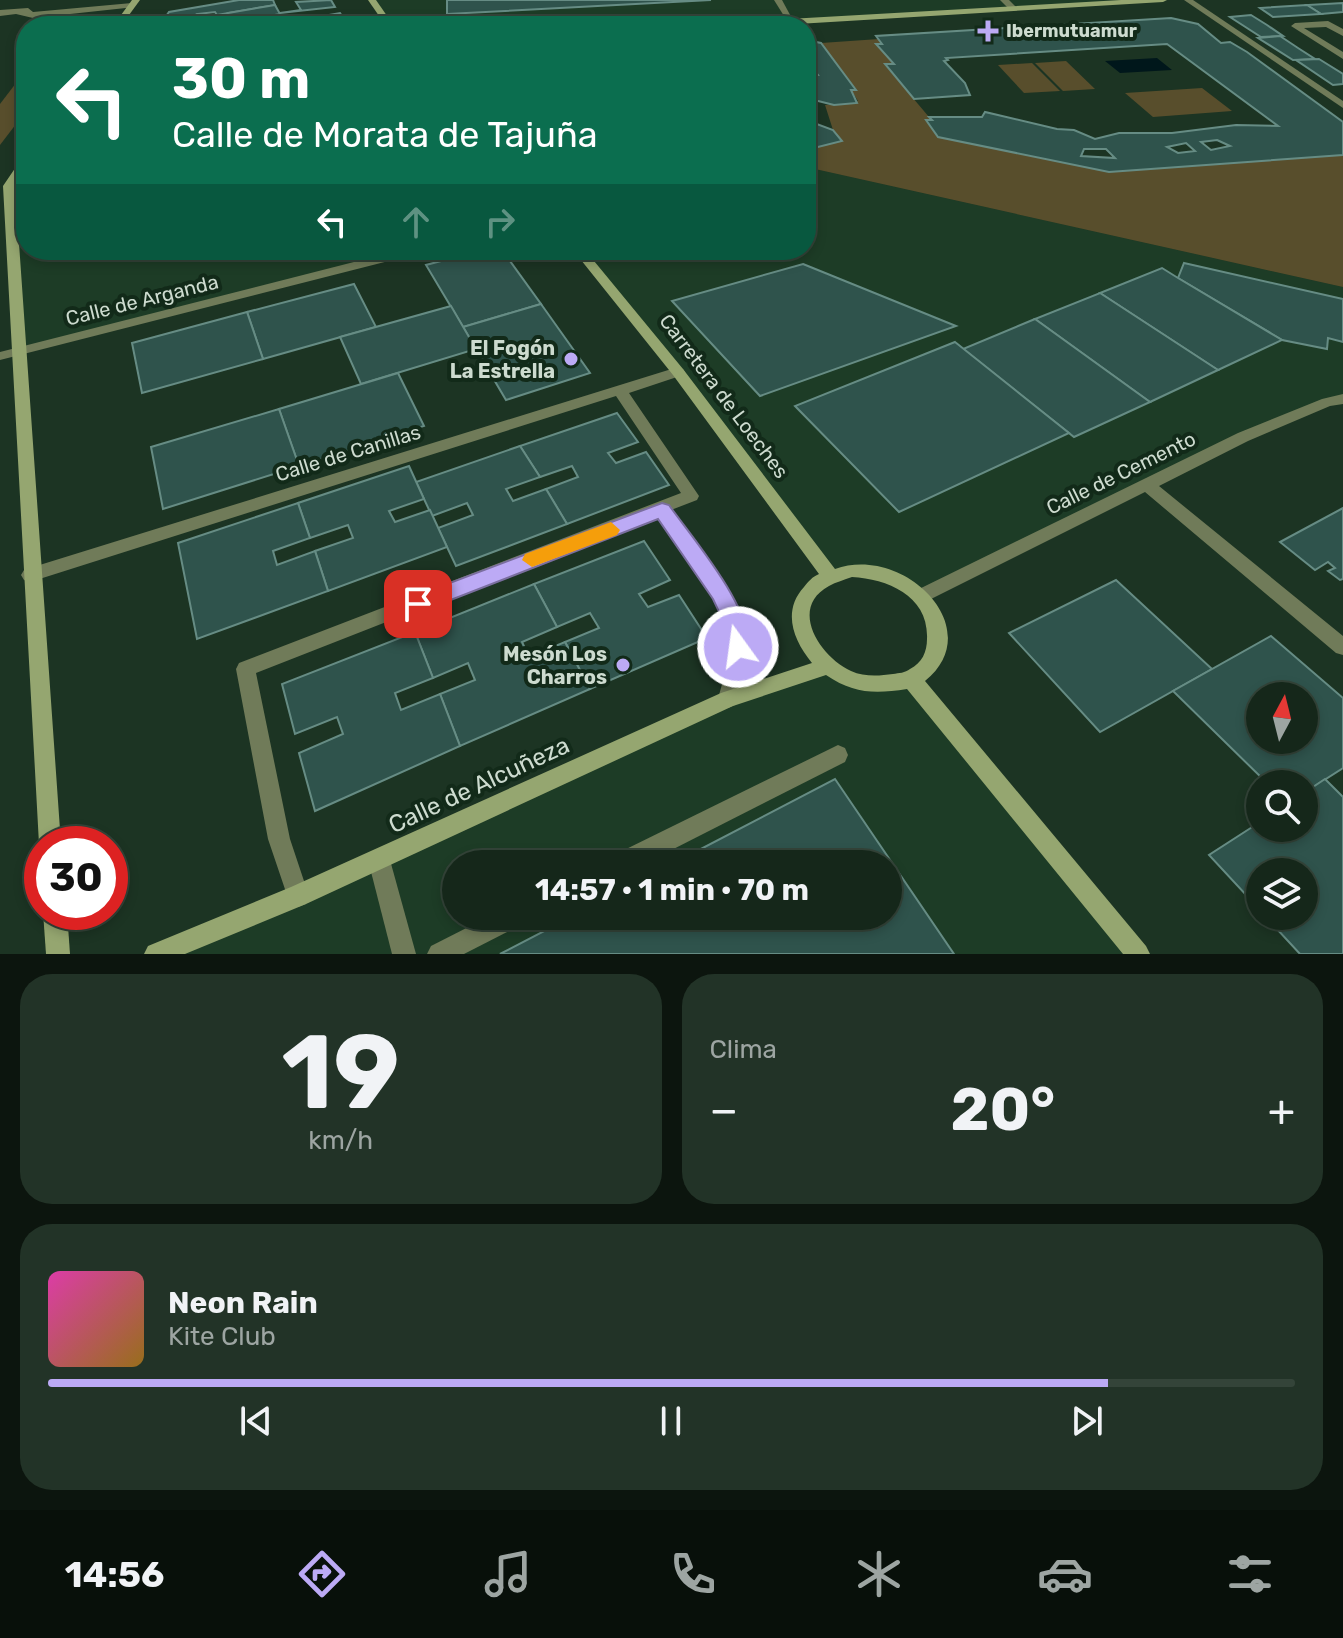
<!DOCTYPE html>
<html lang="es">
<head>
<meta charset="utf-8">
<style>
  body { margin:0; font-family:Rubik,sans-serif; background:#223327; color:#f1f3f6; height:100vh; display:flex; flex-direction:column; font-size:30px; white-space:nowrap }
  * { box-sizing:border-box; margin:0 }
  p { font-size:26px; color:#9da5a2 }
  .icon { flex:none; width:44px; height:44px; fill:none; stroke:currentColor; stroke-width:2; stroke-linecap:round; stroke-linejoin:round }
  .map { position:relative; height:954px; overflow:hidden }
  .drawer { display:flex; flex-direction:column; gap:20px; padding:20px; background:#0c150e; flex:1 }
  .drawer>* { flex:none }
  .guide { position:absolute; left:16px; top:16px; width:800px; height:244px; border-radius:32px; box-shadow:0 4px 12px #0003,0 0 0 2px #344439; background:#0b6e4f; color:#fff; overflow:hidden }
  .needle { width:52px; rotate:7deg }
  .controls { position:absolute; left:1246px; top:682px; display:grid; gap:16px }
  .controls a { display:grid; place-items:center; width:72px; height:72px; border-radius:50%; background:#15271a; box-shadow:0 4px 12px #0003,0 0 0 2px #344439; font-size:40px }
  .speed { position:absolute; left:24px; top:826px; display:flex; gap:16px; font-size:40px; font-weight:700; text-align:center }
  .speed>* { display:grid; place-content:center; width:104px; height:104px; border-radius:50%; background:#15271a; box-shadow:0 4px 12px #0003,0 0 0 2px #344439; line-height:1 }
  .speed .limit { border:12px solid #d22; background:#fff; color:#111 }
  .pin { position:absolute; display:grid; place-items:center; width:68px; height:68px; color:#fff; margin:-34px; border-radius:16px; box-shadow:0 4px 12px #0006 }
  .me { position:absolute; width:88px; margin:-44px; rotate:346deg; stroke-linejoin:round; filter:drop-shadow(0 0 6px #0008) }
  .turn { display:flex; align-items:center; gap:28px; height:168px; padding:0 24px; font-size:36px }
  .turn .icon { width:104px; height:104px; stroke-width:2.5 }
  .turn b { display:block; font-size:56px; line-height:68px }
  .lanes { display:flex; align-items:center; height:76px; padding:0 24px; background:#0003; justify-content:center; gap:40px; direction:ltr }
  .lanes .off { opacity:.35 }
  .big { font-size:60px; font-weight:700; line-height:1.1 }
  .drawer .tile { flex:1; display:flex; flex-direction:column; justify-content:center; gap:12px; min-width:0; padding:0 28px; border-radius:32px; background:#223327 }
  .drawer .dial { align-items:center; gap:0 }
  .dial b { font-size:104px; line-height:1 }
  .song { display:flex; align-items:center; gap:24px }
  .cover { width:96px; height:96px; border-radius:12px; background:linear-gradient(135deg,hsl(320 70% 55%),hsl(40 70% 35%)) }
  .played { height:8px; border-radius:4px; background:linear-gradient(90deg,#bcaaf5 85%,#344439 85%) }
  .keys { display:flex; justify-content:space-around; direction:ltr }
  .heat { display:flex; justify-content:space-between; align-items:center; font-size:44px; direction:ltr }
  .drawer .tiles { flex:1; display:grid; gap:20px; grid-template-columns:1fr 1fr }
  .tile:last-child { grid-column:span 2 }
  .trip { position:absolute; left:442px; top:850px; width:460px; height:80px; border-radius:40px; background:#15271a; box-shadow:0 4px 12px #0003,0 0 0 2px #344439; font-weight:700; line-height:80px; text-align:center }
  .dock { display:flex; height:128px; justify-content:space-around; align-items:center; background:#08100a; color:#9da5a2 }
  .dock .icon { width:56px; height:56px }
  .dock .current { color:#bcaaf5 }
  .dock b { font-size:36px; color:#f1f3f6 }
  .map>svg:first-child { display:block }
  .built { fill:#1d3c26; fill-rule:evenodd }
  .green { fill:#584e2c }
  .water { fill:#00171b }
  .building { fill:#2f534c; stroke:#668c84; stroke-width:2; fill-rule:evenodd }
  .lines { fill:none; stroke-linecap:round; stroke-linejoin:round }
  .lane { fill:#707b59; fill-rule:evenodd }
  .street { fill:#707b59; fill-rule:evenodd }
  .secondary { fill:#95a670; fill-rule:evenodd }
  .route { fill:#bcaaf5; stroke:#7a6e9f; stroke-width:2 }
  .slow { fill:#f59e0b }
  .poi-dot { fill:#bcaaf5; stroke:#122a19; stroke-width:3 }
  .labels { text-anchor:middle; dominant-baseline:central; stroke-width:8; stroke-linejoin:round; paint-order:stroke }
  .far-poi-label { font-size:18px; font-weight:bold; fill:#cddbcf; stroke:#122a19; text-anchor:start }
  .street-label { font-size:20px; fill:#cddbcf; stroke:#122a19 }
  .poi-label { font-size:20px; font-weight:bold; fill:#cddbcf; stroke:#122a19; text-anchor:end }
  .near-street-label { font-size:24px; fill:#cddbcf; stroke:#122a19 }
</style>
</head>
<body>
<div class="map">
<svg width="1343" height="954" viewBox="0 0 1343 954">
  <rect width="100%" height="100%" fill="#1c3423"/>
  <!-- built -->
  <g class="built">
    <path d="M372,0h791l-443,26h-325z"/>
    <path d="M806,167l537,120v112l-16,3 -406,194 -20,-15 -72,-7 -250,-324h227z"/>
    <path d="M26,231v19h390l-398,101 -4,-118z"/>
    <path d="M807,671l37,7 68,2 226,274h-982zM456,864h432v52h-432z"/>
  </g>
  <!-- green -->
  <g class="green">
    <path d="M879,39l3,5 -5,1 17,19 -9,1 44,52 3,3 -6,1 12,16 171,35 234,-17v132l-537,-120v-17l36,-9 -9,-11 -8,-25 33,-4 -7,-11 5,-1 -35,-46z"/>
    <path d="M1066,61l29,28 -32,2 -28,-28z"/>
    <path d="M1032,63l28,28 -36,2 -26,-28z"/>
    <path d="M26,70v41l-26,34v-41z"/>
    <path d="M1202,88l30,23 -79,6 -28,-24z"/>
  </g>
  <!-- water -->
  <path class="water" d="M1157,58l15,12 -52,3 -15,-12z"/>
  <!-- building -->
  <g class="building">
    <path d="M239,0h34l2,5 -58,10 -2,-3 -18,2 2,4 -39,7 9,-13z"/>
    <path d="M331,0l4,7 -55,6 21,-3 -5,-8z"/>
    <path d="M447,0h264l-264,14z"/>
    <path d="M1343,3v9l-22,2 -14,-9z"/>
    <path d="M275,5l5,9 -36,7 -2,-5 -11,2 -3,-5z"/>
    <path d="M1307,5l14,9 -48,3 -13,-9z"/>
    <path d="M340,13l7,11 -37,2 -4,-7z"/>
    <path d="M1251,15l16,10 16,11 -22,1 -31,-20z"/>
    <path d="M267,17l6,9h-26l-3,-5z"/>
    <path d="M1171,18l27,6 23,19 9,-1 17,10 96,70v33l-234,17 -171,-35 -12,-17h6l-3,-3h53l3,-5 72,17 17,1 21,9 24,-6h53l64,-8 42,1 -111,-82 -221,14 2,2 -4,1 21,22 5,12 -56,4 -29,-35h9l-18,-20h6l-6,-8zM1217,140l13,6 -19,4 -10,-8zM1186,143l9,8 -17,2 -11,-6zM1084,149h22l9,9 -34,-2z"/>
    <path d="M1280,36l18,12 17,11 -22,1 -35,-22z"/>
    <path d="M806,40l15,3 35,47h-5l6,13 -23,2 -28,-7v-22l12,-1 -12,-15z"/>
    <path d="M1319,59l24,15v10l-10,1 -37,-25z"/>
    <path d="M806,120l27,10 9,11 -36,9z"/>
    <path d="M483,250h19l39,54 -78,23 -37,-62z"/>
    <path d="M1184,263l159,36v43l-15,-4 -1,11 -45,-9 -104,-62z"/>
    <path d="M803,264l153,62 -196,70 -88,-95z"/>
    <path d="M1162,268l16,10 104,62 -64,30 -118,-77z"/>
    <path d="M354,284l22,43 -113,32 -16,-47z"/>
    <path d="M1100,293l118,77 -68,32 -115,-83z"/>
    <path d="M541,304l49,69 -84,27 -43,-73z"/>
    <path d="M451,306l25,43 -115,35 -21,-47z"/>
    <path d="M247,312l16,47 -121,34 -10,-50z"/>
    <path d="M1035,319l115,83 -76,35 -111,-88z"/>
    <path d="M955,342l114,91 -170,79 -104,-106z"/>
    <path d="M398,373l26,53 -125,40 -20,-57z"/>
    <path d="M279,409l20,57 -136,43 -12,-62z"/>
    <path d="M617,413l21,29 -30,11 8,10 30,-11 23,33 -102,39 -21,-35 32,-12 -6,-11 -32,11 -20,-31z"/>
    <path d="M520,446l20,31 -34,12 7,12 33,-12 21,35 -111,42 -18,-38 35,-13 -6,-12 -35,13 -16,-34z"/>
    <path d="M409,466l15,33 -35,12 6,11 35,-12 17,37 -119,44 -13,-40 38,-13 -5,-13 -38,13 -12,-35z"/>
    <path d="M298,503l12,35 -37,13 4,14 38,-14 13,40 -131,48 -19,-96z"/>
    <path d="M1343,508v71l-3,1 -12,-9 7,-3 -7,-6 -13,8 -35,-28z"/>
    <path d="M644,541l26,39 -31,14 9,13 31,-12 28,43 -117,51 -25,-47 34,-14 -9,-15 -33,14 -23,-43z"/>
    <path d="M1116,580l96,89 -112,63 -91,-99z"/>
    <path d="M534,584l23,43 -35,15 7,15 36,-15 25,47 -130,57 -20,-52 35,-14 -7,-17 -35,15 -18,-46z"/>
    <path d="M415,632l18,46 -38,15 6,17 39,-16 20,52 -145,65 -16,-58 44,-19 -6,-17 -42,17 -13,-50z"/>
    <path d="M1271,636l72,62v70l-39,25v-9h-36l-95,-93zM1260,696h44v44h-44z"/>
    <path d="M835,779l119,175h-454l73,-38h315v-52h-216z"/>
    <path d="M1325,779l18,18v157h-43l-35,-38h39v-44h-44v38l-51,-55 51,-33v6h44v-35z"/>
  </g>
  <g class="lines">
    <!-- lane -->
    <g class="lane">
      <path d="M774,0h8l13,24h-6z"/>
      <path d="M1000,0h9l9,9 -7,2z"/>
      <path d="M132,3l3,4 -102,11 -17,-4 -16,2v-6l28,-2 5,4z"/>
      <path d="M838,745l7,3 3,7 -3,7 -201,102h-35l3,-8z"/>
      <path d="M379,849l8,3 3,8 26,94h-24l-24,-94 3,-8z"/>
      <path d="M490,916h37l-4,8 -59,30h-37l4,-8z"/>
    </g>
    <!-- street -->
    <g class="street">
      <path d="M1184,0h9l150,101v7z"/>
      <path d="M1328,21l15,8v7l-17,-9 -22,1 39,24v7l-52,-33 4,-3z"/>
      <path d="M401,250h21l-2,3 -420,107v-8z"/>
      <path d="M678,367l5,2 2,3 -2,3 -54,18 70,103 -2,4 -26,10c43,58 100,118 64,195l-7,3 -7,-3 -3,-6c4,-16 10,-32 10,-48 1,-52 -43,-96 -71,-135l-401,157 34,166 19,57 -3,8 -8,3 -8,-3 -22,-65 -32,-170 3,-6 442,-170 -65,-97 -586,186 -6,-2 -3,-5 3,-5 6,-2z"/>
      <path d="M1343,394v10l-13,2 -82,35 -89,45 184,150v19l-7,-2 -191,-161 -218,109 -6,2 -6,-2 -3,-5 3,-5 323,-158 84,-34z"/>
    </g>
    <!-- secondary -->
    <g class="secondary">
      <path d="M132,0h8l-19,26h-8z"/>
      <path d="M368,0h8l18,26h-8z"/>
      <path d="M1121,0h46l-4,2 -399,24h-48l4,-3z"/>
      <path d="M26,157v11l-11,18 46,658h-19v7l-3,-7 -36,-658 19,-28z"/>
      <path d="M573,250h12l98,119 152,200c68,-25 155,59 90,112l221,265 4,8h-27l-216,-265c-32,5 -53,5 -81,-14l-93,31 -427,198 -121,50h-41l4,-8 143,-59 430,-194 91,-30c-19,-23 -30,-52 -8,-76 5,-6 8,-10 15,-13l-146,-199zM852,577c36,2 77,19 75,62 0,13 -5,24 -17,30 -5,4 -11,4 -17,5 -14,2 -29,3 -42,-3 -31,-14 -63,-63 -22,-85 7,-4 15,-6 23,-9z"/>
      <path d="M43,912h24l3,42h-24z"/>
    </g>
  </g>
  <!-- route -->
  <path class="route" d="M662,503l7,2c20,29 94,114 76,149h-15l-8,-36 -9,-19 -55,-80 -233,91 -7,2 -11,-8 3,-6z"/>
  <!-- slow -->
  <path class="slow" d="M611,522l9,8 -3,5 -85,32 -10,-7 3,-6z"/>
  <!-- markers -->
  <g class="poi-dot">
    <path d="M984 19h8v8h8v8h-8v8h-8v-8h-8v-8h8z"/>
    <circle cx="571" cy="359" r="8"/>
    <circle cx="623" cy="665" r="8"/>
  </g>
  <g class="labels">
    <!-- far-poi labels -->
    <g class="far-poi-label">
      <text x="1006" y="31">Ibermutuamur</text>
    </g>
    <!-- street labels -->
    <g class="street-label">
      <text transform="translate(142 300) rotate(-14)">Calle de Arganda</text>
      <text transform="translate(724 396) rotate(53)">Carretera de Loeches</text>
      <text transform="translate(348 453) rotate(-17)">Calle de Canillas</text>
      <text transform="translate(1121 473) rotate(-26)">Calle de Cemento</text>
    </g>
    <!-- poi labels -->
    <g class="poi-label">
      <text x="555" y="348">El Fogón<tspan x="555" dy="23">La Estrella</tspan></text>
      <text x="607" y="654">Mesón Los<tspan x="607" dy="23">Charros</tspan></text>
    </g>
    <!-- near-street labels -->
    <g class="near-street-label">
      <text transform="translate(479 785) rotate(-25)">Calle de Alcuñeza</text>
    </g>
  </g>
</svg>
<div class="controls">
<a><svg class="needle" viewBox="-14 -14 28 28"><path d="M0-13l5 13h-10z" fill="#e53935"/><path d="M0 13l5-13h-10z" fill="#9da5a2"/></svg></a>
<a><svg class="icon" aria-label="search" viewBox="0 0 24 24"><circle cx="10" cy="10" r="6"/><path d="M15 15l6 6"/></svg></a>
<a><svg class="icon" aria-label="layers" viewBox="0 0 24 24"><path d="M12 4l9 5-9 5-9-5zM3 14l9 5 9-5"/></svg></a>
</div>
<div class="speed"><div class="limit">30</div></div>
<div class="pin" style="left:418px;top:604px;background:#d93025"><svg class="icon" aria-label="arrive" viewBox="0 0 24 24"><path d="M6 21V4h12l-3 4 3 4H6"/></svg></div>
<svg class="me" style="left:738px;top:647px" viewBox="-20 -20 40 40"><circle r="17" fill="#bcaaf5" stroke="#fff" stroke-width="3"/><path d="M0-11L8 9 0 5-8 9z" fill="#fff"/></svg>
<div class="trip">14:57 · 1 min · 70 m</div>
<div class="guide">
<div class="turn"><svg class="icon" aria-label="left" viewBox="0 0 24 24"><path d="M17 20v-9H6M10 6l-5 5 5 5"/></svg><div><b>30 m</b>Calle de Morata de Tajuña</div></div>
<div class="lanes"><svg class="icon" aria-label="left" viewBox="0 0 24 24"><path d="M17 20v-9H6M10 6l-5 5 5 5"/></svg><svg class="icon off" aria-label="ahead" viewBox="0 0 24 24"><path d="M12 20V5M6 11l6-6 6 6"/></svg><svg class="icon off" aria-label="right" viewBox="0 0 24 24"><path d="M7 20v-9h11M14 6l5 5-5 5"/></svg></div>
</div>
</div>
<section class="drawer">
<div class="tiles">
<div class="tile dial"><b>19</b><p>km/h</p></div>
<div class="tile"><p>Clima</p>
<div class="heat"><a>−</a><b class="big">20°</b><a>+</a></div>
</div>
<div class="tile">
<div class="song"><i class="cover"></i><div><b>Neon Rain</b><p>Kite Club</p></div></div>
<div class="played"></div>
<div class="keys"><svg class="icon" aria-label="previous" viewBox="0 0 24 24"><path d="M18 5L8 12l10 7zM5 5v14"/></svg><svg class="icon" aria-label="pause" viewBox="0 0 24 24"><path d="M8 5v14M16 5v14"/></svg><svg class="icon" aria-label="next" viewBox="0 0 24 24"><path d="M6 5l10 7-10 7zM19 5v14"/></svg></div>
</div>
</div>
</section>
<nav class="dock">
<b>14:56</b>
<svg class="icon current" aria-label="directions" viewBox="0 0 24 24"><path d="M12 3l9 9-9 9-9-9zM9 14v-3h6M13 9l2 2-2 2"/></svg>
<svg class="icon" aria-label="music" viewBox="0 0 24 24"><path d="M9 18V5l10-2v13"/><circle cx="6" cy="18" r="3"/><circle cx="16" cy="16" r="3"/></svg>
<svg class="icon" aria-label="phone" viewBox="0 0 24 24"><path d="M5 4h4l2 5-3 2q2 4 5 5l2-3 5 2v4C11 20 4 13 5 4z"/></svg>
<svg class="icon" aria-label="climate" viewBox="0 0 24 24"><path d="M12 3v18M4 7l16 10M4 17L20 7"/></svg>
<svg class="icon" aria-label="car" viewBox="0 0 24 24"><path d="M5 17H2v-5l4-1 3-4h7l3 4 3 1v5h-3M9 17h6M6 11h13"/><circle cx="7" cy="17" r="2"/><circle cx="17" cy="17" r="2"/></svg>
<svg class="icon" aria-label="filters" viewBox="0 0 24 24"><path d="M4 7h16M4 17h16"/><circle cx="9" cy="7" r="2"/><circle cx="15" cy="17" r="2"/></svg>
</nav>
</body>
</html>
